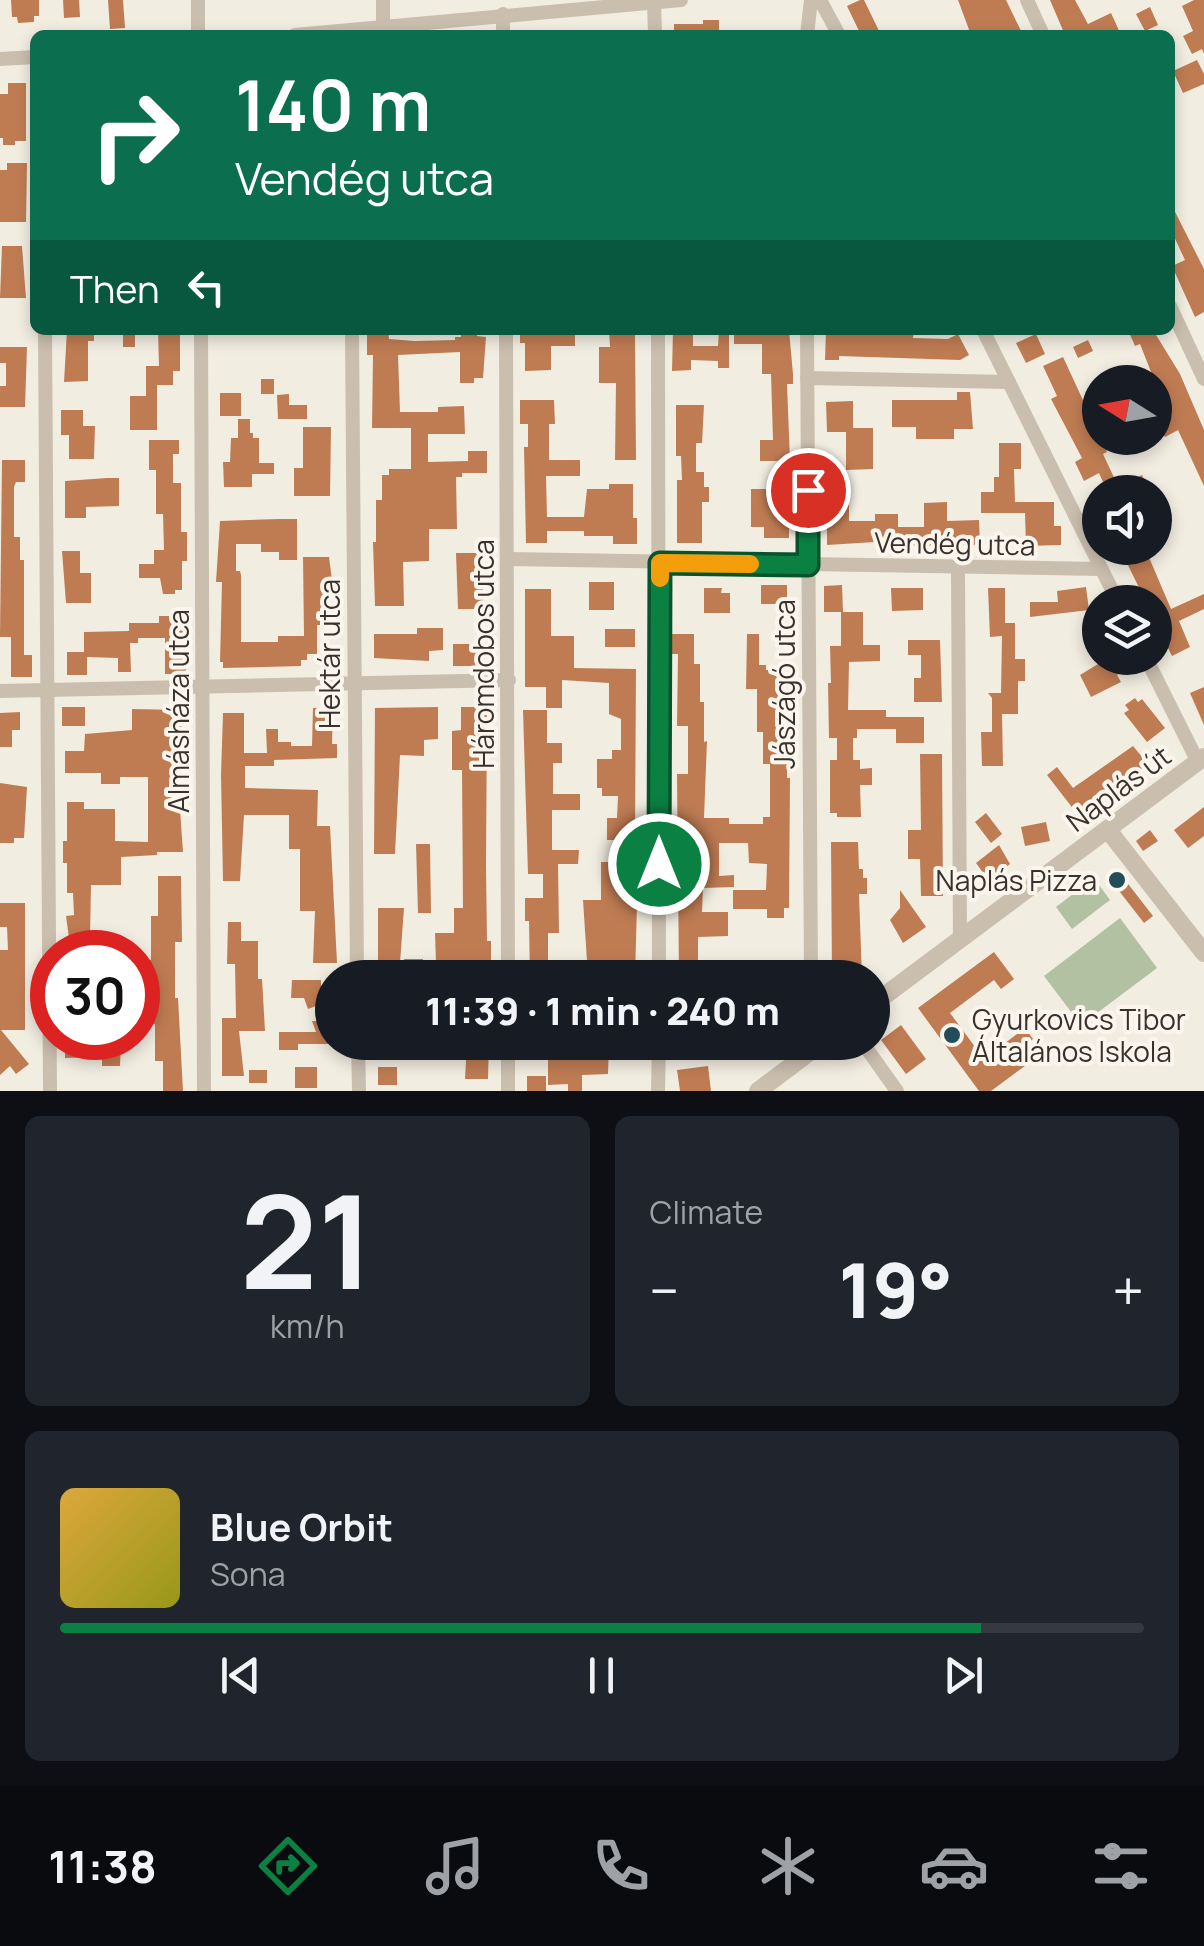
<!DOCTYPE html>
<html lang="en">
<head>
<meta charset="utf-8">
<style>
  body { margin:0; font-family:Manrope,sans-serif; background:#20242c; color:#f1f3f6; height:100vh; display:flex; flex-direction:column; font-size:38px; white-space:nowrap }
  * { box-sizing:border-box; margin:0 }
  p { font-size:32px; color:#9ea1a6 }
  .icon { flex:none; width:55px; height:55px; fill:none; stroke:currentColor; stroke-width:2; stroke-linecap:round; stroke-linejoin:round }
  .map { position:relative; height:1091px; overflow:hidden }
  .details { display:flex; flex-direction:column; gap:25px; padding:25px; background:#0d0f14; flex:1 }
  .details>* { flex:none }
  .top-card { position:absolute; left:30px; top:30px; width:1145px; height:305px; border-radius:15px; box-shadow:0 5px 15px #0003; background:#0b6e4f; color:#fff; overflow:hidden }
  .needle { width:65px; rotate:281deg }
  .buttons { position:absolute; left:1082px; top:365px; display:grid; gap:20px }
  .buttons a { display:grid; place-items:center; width:90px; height:90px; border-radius:50%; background:#171b24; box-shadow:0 5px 15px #0003; font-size:50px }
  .speed { position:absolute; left:30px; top:930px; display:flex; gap:20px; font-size:50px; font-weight:700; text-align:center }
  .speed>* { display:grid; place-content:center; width:130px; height:130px; border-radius:50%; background:#171b24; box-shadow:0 5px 15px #0003; line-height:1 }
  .speed .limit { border:15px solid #d22; background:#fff; color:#111 }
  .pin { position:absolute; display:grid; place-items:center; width:85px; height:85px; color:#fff; margin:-42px; border:5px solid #fff; border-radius:50%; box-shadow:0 2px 10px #0007 }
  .me { position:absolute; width:110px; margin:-55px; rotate:0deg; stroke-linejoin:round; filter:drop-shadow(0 0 8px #0008) }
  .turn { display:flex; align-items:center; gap:35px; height:210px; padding:0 40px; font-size:45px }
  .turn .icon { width:130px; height:130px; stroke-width:2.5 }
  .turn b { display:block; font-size:70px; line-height:85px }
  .then { display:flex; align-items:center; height:95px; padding:0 40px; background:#0003; gap:20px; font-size:38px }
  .big { font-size:75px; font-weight:800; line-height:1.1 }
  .details .card { flex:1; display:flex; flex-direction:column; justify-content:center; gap:15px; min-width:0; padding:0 35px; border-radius:15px; background:#20242c }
  .details .dial { align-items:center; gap:0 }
  .dial b { font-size:130px; line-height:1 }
  .song { display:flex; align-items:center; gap:30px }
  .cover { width:120px; height:120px; border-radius:15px; background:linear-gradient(135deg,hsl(40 70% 55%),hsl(60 70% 35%)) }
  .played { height:10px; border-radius:5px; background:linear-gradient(90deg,#0b8043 85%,#363941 85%) }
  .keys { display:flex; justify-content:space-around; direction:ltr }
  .heat { display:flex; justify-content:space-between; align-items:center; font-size:55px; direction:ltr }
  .details .tiles { flex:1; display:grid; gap:25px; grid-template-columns:1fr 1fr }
  .card:last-child { grid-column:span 2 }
  .trip { position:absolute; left:315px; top:960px; width:575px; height:100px; border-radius:50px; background:#171b24; box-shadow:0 5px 15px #0003; font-weight:800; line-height:100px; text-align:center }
  .menu { display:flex; height:160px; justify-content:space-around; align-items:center; background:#090b0e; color:#9ea1a6 }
  .menu .icon { width:70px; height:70px }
  .menu .on { color:#0b8043 }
  .menu b { font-size:45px; color:#f1f3f6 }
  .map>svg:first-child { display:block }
  .green { fill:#b2c1a2 }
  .building { fill:#bf7c53 }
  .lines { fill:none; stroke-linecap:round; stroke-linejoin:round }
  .minor { stroke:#cabeae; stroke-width:14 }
  .tertiary { stroke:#cabeae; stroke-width:18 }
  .route-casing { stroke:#07532c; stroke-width:25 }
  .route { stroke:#0b8043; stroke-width:18 }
  .slow { stroke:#f59e0b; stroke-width:18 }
  .poi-dot { fill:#234e59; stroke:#faf6ee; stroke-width:4 }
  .labels { text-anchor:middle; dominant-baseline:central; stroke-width:8; stroke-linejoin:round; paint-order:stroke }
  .street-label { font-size:28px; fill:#39322c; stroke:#faf6ee }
  .poi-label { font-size:28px; fill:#39322c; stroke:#faf6ee; text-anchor:end }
</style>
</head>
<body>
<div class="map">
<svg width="1204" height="1091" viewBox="0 0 1204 1091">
  <rect width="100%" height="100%" fill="#f2ede1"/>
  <!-- green -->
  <g class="green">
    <path d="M1094,878l16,22 -38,29 -16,-22z"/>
    <path d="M1120,918l37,50 -76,57 -37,-49z"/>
  </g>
  <!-- building -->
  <g class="building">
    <path d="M11,0h28v16h-5v6l-16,1 -1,-6h-5z"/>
    <path d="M63,0h16l1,17 -16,1z"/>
    <path d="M108,0h15l2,28 -15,1z"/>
    <path d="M860,0h4l17,35h-20l-14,-29z"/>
    <path d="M958,0h48l17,35h-52z"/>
    <path d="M1050,0h25l13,24 23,-11 10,22h-56z"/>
    <path d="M1194,0h10v54l-2,-5 -10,5 -9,-18 10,-5 -11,-25z"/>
    <path d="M1150,7l8,18 -13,6 -9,-17z"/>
    <path d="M703,20h16v15h-45v-11h29z"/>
    <path d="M1197,60l7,14v10l-21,9 -10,-22z"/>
    <path d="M8,83h18v58h-11v4h-12v-7h-3v-44h8z"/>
    <path d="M7,163h20l-1,59h-26v-52h7z"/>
    <path d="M1170,202l34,67v43l-9,5 -23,-51 13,-6 -15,-32z"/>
    <path d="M2,246h20l4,52h-26z"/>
    <path d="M67,330h27v11h-6v40l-24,1z"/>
    <rect x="123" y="330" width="12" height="17"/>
    <path d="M158,330h22v41h-7v14h-16v45h-27v-34h16v-30h13z"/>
    <path d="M367,330h21l1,9 26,2 40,-1v-3h6v-7h16v6l9,1 -3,41h-9v5h-14v-31l-62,3 2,57h38v-5l26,-1 1,28h-37v28l40,-1v-10h19v22h-25v4h-6l1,52h-28v32l-26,1 1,44h-29l-2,-64h3v-42h6v-25h7v-6h22v-41h-39l1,-73h-6z"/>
    <path d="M520,330l55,4v12h-24v24l-26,1v-28h-5z"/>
    <path d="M609,330h26l1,130h-21l1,-77h-17v-36h11z"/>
    <path d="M673,330h20v16h25l1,-16h10v38h-11v-7l-27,-1v10l-19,1z"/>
    <path d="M789,330l4,44v10h-6l3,77h-30v-21h13l-2,-66h-9v-30h-28v-13z"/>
    <path d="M826,330l63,3v-3h25l-1,8 35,1 10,-5 11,21 -9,5 -121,-4v4h-14z"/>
    <path d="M1128,330h25l27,44 24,56v56l-26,-56 -13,7 -3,-5 -3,1 -4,-12 13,-6 -28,-71 -5,2z"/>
    <path d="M1036,334l9,20 -19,9 -10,-20z"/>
    <path d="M1088,340l5,11 -15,7 -5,-11z"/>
    <path d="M0,347h27l-2,60h-25v-21h6v-23h-6z"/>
    <path d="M1063,357l44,95 -4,2 15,32 24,-11 8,17h-46l3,-1 -8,-18 -15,8 -9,-19 7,-4 -31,-59 6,-3 -14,-30z"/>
    <rect x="261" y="379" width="13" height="15"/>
    <path d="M957,392h13l3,37h-19v10h-38v-12h-24v-27h65z"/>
    <rect x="220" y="393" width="21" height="23"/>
    <path d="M289,394v11h18v14h-29l-1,-24z"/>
    <path d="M520,400h34l1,24h-6v36h31v16h-34l1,41h37l3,-28h22v-5h24v34h4v26h-24v-8h-29v-5h-37v12h-21l-2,-96h4v-23h-8z"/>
    <path d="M853,401v27h20v41l-27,1v-38h-19l-1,-30z"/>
    <path d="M676,405h28l-2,38h-6v29h8v15h5v15h-7v41h-25v-63h5l-1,-24h-5z"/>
    <path d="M61,410h22v16h12l-1,33h-25v-24h-8z"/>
    <path d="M238,419h12v14h3v5h6v25h15v11h-22v13h-28l-1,-25h7l1,-24h7z"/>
    <path d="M303,427h28l-1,69h-36v-28h9z"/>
    <path d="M149,440h30v14h-6v29h8v49h6v29h-5v29h-7v4h-12l-3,-16h-21v-14h15v-14h10l-1,-36h-7v-44h-7z"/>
    <path d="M999,443h22v26h-7l1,33h39v24h7v19l-35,1 -1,-33h-44v-21h13v-15h5z"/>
    <path d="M2,460h23v22h-9l-2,5v50h6v23h4v95h8v22h-21v-40h-11z"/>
    <path d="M107,478h12v28l-33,1v11h-21v-37z"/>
    <path d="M827,487h22v34h26v-7h23v13h26v-24l23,-1v19l32,-1 1,25 -89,1v-5l-64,4z"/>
    <path d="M751,489h29v22h4v7h5v20h-25v-11h-13z"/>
    <path d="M279,519h18v41h-18v-8h-18v-8h-25v27h4l1,4v67h37v-6h26l-1,-79h26l3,23h-9v24h8v21h-14v29h-10v6h-6v6l-78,2v-6h-3l2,-80h-6l4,-61z"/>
    <path d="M1140,548h5l26,61 33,-15v15l-25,12 11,26 -18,9 -17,-34v-20h-9l-23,-47z"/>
    <path d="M62,551h18v22h11v30h-25z"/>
    <path d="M456,553h25l3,56h-26z"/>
    <rect x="589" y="582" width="25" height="28"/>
    <rect x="761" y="585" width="26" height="19"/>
    <path d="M842,585l1,27h-19v-26z"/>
    <path d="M1086,587l3,23 -59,7v-15h28l-1,-11z"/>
    <path d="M704,588h18l-1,5h9v20h-26z"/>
    <path d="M891,588h32v22l-31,1z"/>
    <path d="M988,588h17v35h10v36h10v22h-7v33h-16l1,52h-21l-1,-34h11v-34l-4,-5h13l1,-57 -12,1z"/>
    <path d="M525,589h26v47h23v32l62,1 -1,171h-28v-22h10l1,-22h-16v-8h-5v-29h15v-9h9v-31l-12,-5v-31l-47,-3v28h-16v-21h-21z"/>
    <path d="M841,612h22v33h17v16l-31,1 -1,48h38v7h38v26h-28v-14h-39v9h-4v22h7v9l12,-1v17h-12l1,32h-24v-4h-7v-53h7v-22h-8l-1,-55h3l-1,-37h11z"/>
    <path d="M159,616h24l3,58h-21v-36h-27v5h-8l1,29h-13v-14l-31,-1v18h-20v-23h17v-20l45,-1v-8h30z"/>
    <path d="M417,628h26v22l-14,1v10l-55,-3v-24h43z"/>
    <rect x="605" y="629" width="30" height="18"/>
    <path d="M672,634h22v30h6v38h4v40l3,-1 -3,77h25v6h34v-7h7v-53h-7v-32h-6v-43h-11l1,-55h12v31h7v5h12l1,74h8v34h3l-1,130h-5v10h-17v-9h-34v-19h33l1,-26 -18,-1 -1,-20h-29v33l15,-1v12l-31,1 -1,24h26v24l-30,1v41h-19l-2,-204h11v-48h-11l1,-72h-6z"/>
    <path d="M908,640h32l2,62h-28v-24h7v-23h-13z"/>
    <path d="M453,644h25l1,22h-26z"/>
    <path d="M1108,658h22l4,8 -17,9 4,7 -30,15 -11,-22z"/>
    <path d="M1204,687v38l-14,-32z"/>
    <path d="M1135,698l3,4 4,-3 23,29 -18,14 -23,-29 5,-3 -4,-5z"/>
    <rect x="62" y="707" width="23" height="19"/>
    <path d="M438,707v32l-14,1v16l-24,-1 -5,99h-21l1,-146z"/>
    <path d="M461,707h26l-1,159 1,75h4v22h-55l-1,-30h19v-25h9l-1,-138h-10v-39l9,-1z"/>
    <path d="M313,708h20l-1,36h5v14l-63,2v6h-29v22l73,2 -1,36h13l7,137h-24l2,-52h-15v-62h-11v-34h-45l-4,66h-17l-2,-106 2,-62h21v40h23l-1,-24h12v13h13v4h21z"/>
    <path d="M132,709l50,1 -3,85 4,57h-26v3l-36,2v28h-30l-1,53h-21l-3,-22 8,-1 -1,-22h-6v-30h-4v-22h4v-39h17v7h31v32l33,1v-65h-28v7h-19v-11h-36v-22h19l1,-17 47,-4z"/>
    <path d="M523,710h24v33h15v20h-9v31h27v16h-28v40h27l-1,14h-20l1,69h-11v45h-18l-1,-57h-4v-23h18v-24h-15z"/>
    <path d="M20,712v18h-8v17h-12v-34z"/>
    <path d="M1133,746l15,18 -70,51 -31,-40 10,-8 16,21z"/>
    <path d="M920,754h22l1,142h-22l-1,-37h-12v-29h13z"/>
    <path d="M0,783l27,4 -3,51h-10v5h-14z"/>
    <path d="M1204,807v29l-16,12 -14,-18z"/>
    <path d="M986,813l16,21 -11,9 -16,-21z"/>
    <path d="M1046,822l4,19 -25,5 -4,-19z"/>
    <path d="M1150,830l8,11 -15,10 -7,-10z"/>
    <path d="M831,842h27l1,27h4v9h4v16h-8l3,84h-30z"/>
    <path d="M416,844h14l1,69h-13z"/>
    <path d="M999,845l11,19 -21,17 -13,-18z"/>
    <path d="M601,862h30v4h7l-3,112h-35v-17h-13l-4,-61h18z"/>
    <path d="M1118,871l35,45 -9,7 -35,-45z"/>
    <path d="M158,876h23l1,66h-7v56h3l5,93h-20v-30h-8v-37h-17l2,-64h11v-44h7z"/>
    <path d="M900,890l26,37 -23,16 -13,-23 10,-12z"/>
    <path d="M0,903h25v127h-24l28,34 -13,10 -6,-8 -10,9v-125h8l-1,-23h-7z"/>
    <path d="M378,908h26l-4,55h-22z"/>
    <path d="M228,922h13v19h17v38h4l3,52h-26l5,45h-22v-58h14l-1,-54h-8z"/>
    <path d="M994,952l20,27 -13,10 -7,-9 -44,33 34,46 41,-31 8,11 -14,11 10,13 -38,28h-12l-61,-83z"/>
    <path d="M404,959h19v13h-18z"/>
    <path d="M292,980h29v10l11,-4v14l-24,9 -4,-11h-13z"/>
    <path d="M312,1021h20v23h-34v6h-19v-18h37z"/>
    <path d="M901,1025l25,34 -20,15 -25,-34z"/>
    <path d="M65,1038h41v3h15l-1,25h-18v-9l-37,1z"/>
    <path d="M467,1042h22l-1,37h-23z"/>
    <path d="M548,1046h61l-1,28 -26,1v16h-14v-7l-20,1z"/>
    <path d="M708,1066l3,25h-31l-3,-21z"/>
    <rect x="295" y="1067" width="22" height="21"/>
    <rect x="378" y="1067" width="19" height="18"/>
    <rect x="249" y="1070" width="18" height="13"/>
    <rect x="527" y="1076" width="19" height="15"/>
  </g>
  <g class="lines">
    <!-- minor -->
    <g class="minor">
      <path d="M198,0v35"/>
      <path d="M820,0l19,35"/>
      <path d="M1027,0l16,35"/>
      <path d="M654,2l1,33"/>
      <path d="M503,14v21"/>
      <path d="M383,26v-26"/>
      <path d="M295,35l386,-35"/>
      <path d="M807,35l4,-35"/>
      <path d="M0,59l35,-2"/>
      <path d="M1170,306l34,73"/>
      <path d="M45,330l5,761"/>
      <path d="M201,330l3,761"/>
      <path d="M352,330l5,648"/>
      <path d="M506,330l2,648"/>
      <path d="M658,330l1,648"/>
      <path d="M807,330l4,648"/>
      <path d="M983,330l135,272"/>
      <path d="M807,378l202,4"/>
      <path d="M508,559l593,10"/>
      <path d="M958,569l2,371"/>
      <path d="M1146,658l52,104"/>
      <path d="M0,691l509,-11"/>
      <path d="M358,1042l1,49"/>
      <path d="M862,1042l35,49"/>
      <path d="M508,1091v-49"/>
      <path d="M658,1091l1,-49"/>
    </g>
    <!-- tertiary -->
    <g class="tertiary">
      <path d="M1108,830l96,123"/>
      <path d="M872,1005l332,-248"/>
      <path d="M758,1091l65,-49"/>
    </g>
  </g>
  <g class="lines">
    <!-- route casing -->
    <g class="route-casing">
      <path id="route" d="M659,864l1,-301 148,2v-75"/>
    </g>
    <!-- route -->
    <use href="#route" class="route"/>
    <!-- slow -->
    <path class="slow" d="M660,578v-15l90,1"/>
  </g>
  <!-- markers -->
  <g class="poi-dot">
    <circle cx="1117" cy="880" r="10"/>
    <circle cx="952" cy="1035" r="10"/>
  </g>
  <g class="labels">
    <!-- street labels -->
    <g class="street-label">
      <text transform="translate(955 543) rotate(1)">Vendég utca</text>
      <text transform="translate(329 654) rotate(-90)">Hektár utca</text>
      <text transform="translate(483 654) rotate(-90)">Háromdobos utca</text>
      <text transform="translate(784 684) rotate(-90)">Jászágó utca</text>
      <text transform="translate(178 711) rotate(-90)">Almásháza utca</text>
      <text transform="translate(1118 788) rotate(-37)">Naplás út</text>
    </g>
    <!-- poi labels -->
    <g class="poi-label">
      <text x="1097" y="880">Naplás Pizza</text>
      <text x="972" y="1019" text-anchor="start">Gyurkovics Tibor<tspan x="972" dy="32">Általános Iskola</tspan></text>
    </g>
  </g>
</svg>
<div class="buttons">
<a><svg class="needle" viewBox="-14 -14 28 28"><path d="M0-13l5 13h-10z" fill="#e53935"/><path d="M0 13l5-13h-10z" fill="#9ea1a6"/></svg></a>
<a><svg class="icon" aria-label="sound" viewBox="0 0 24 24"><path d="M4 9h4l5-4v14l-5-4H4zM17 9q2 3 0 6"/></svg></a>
<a><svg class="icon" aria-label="layers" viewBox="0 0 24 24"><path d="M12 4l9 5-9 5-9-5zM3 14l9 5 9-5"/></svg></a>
</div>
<div class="speed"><div class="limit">30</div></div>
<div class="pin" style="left:808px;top:490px;background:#d93025"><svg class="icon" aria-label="arrive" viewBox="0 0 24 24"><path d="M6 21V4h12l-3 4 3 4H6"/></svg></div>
<svg class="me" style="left:659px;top:864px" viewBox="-20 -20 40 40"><circle r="17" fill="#0b8043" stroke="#fff" stroke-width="3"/><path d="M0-11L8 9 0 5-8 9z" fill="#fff"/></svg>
<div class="trip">11:39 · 1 min · 240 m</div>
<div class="top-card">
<div class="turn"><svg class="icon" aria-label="right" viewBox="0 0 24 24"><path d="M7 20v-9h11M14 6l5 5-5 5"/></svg><div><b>140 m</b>Vendég utca</div></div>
<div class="then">Then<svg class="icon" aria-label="left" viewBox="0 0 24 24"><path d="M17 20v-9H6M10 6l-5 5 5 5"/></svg></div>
</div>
</div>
<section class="details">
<div class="tiles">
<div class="card dial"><b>21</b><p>km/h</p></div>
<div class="card"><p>Climate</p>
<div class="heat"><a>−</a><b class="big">19°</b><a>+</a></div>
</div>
<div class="card">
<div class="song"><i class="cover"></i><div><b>Blue Orbit</b><p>Sona</p></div></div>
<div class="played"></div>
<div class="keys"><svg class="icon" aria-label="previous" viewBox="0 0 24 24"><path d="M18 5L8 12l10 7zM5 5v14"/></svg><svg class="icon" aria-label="pause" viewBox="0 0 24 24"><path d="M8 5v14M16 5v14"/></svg><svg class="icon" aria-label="next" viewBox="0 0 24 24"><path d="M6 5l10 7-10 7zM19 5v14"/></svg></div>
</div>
</div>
</section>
<nav class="menu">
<b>11:38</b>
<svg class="icon on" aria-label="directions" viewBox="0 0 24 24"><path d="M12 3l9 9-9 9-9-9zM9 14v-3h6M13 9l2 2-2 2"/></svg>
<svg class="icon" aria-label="music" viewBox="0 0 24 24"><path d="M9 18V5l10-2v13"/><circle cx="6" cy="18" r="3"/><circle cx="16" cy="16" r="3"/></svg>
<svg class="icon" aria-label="phone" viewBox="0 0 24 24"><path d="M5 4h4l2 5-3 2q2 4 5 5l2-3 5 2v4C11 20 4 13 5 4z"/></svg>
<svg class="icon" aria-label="climate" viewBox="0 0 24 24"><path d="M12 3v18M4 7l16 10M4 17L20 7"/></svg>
<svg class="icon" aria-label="car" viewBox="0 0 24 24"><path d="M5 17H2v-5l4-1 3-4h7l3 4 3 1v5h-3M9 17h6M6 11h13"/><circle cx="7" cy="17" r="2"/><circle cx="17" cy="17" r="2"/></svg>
<svg class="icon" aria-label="filters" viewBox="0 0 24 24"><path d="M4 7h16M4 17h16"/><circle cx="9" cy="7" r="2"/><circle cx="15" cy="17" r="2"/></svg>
</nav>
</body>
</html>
